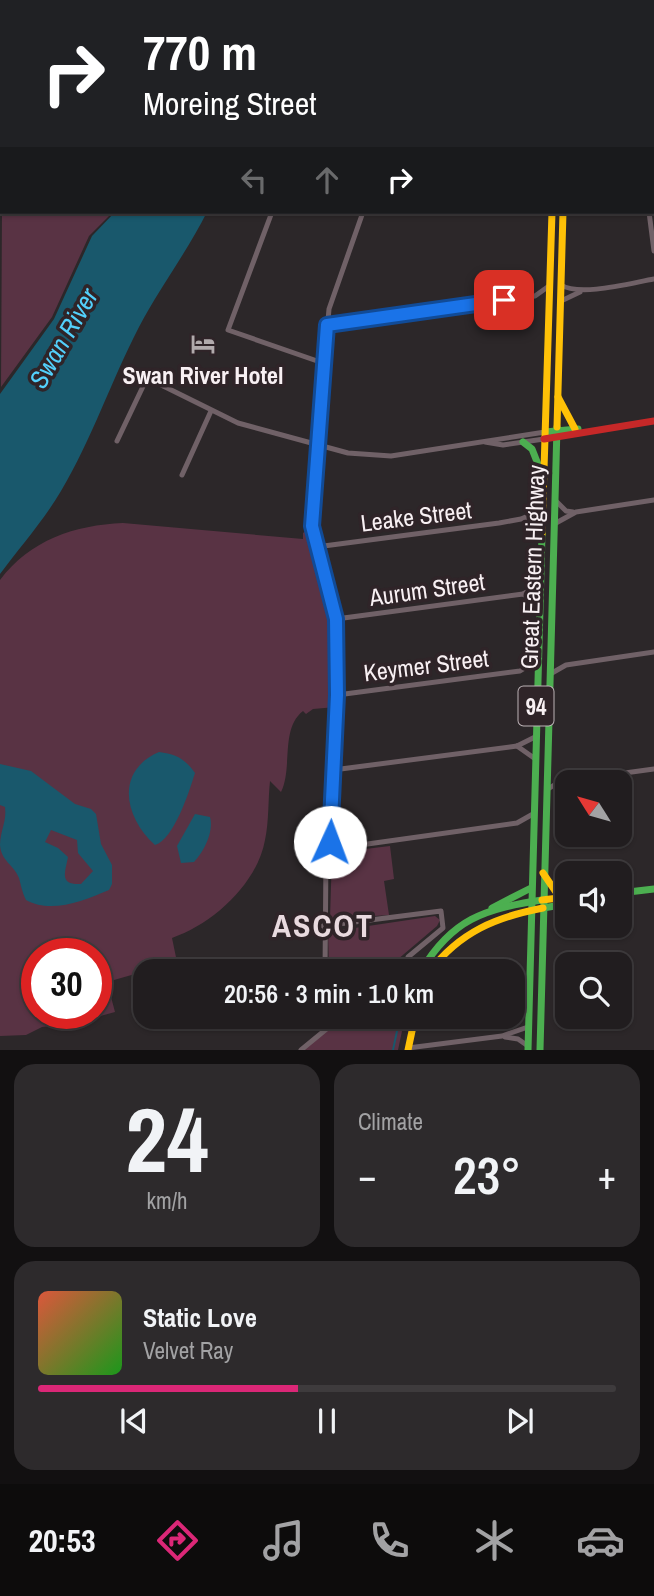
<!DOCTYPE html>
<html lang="en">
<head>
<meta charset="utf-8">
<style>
  body { margin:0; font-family:"Archivo Narrow",sans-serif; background:#2d2a2c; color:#f1f3f6; height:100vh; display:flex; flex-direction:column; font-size:26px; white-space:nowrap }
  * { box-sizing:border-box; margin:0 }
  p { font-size:23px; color:#a2a2a4 }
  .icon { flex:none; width:38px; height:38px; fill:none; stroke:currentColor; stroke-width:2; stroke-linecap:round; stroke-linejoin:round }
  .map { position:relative; height:1050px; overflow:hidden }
  .details { display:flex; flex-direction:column; gap:14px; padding:14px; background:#121011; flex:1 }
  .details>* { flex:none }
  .banner { position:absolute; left:0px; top:0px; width:654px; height:214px; box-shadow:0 2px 5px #0004,0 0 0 2px #3e3b3d; background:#202124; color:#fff; overflow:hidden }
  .needle { width:46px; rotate:307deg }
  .fabs { position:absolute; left:555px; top:770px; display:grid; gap:14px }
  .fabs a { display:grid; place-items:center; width:77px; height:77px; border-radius:14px; background:#211d1f; box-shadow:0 2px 5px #0004,0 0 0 2px #3e3b3d; font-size:35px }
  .speed { position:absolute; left:21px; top:938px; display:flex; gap:14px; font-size:35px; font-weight:700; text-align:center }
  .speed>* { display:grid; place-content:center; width:91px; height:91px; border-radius:50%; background:#211d1f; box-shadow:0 2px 5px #0004,0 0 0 2px #3e3b3d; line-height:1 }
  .speed .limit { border:10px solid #d22; background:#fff; color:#111 }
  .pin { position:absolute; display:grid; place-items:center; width:60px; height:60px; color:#fff; margin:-30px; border-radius:14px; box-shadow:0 4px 10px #0006 }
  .me { position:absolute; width:77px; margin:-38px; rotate:2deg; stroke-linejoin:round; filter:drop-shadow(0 0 5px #0008) }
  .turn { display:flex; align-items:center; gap:24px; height:147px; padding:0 28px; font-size:32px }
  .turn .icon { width:91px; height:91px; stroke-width:2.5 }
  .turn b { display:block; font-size:49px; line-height:60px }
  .lanes { display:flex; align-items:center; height:66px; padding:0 28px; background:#0003; justify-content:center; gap:35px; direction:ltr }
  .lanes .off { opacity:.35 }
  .big { font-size:52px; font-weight:600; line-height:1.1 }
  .details .widget { flex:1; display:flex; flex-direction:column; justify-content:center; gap:10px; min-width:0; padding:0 24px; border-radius:21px; background:#2d2a2c }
  .details .dial { align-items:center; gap:0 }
  .dial b { font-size:91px; line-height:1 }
  .song { display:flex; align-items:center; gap:21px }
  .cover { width:84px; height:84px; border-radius:10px; background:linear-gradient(135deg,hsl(10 70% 55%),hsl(120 70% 35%)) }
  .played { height:7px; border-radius:4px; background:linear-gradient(90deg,#db2777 45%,#3e3b3d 45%) }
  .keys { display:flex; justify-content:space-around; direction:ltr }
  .heat { display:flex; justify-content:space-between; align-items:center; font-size:38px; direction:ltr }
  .details .tiles { flex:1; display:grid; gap:14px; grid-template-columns:1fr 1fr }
  .widget:last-child { grid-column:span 2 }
  .trip { position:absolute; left:133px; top:959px; width:392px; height:70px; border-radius:21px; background:#211d1f; box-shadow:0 2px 5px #0004,0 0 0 2px #3e3b3d; font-weight:600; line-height:70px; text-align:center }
  .dock { display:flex; height:112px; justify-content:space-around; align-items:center; background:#0d0c0c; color:#a2a2a4 }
  .dock .icon { width:49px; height:49px }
  .dock .on { color:#db2777 }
  .dock b { font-size:32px; color:#f1f3f6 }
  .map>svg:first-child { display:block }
  .green { fill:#593344; fill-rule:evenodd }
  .water { fill:#19586c; fill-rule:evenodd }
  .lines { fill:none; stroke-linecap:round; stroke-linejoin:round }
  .stream { stroke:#19586c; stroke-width:2 }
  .street { stroke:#706167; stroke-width:5 }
  .fast { stroke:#4caf50; stroke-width:7 }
  .slow { stroke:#ffc107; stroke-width:7 }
  .jam { stroke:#c62828; stroke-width:7 }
  .route-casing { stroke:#114b97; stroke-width:18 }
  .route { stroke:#1a73e8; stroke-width:12 }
  .labels { text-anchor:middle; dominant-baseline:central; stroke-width:7; stroke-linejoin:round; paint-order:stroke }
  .shield { fill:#2f2428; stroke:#bcb3b6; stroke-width:2 }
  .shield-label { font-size:23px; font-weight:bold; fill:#f8f0f3 }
  .poi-label { font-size:24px; font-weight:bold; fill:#f8f0f3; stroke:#2f2428 }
  .street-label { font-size:24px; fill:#f8f0f3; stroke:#2f2428 }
  .water-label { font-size:26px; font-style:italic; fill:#53d0fb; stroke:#2f2428 }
  .district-label { font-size:32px; font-weight:bold; letter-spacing:2px; fill:#e9dadf; stroke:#2f2428 }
</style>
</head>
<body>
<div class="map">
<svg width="654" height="1050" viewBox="0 0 654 1050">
  <rect width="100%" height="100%" fill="#2c2729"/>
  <!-- green -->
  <g class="green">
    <path d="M2,208v4h111l-24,24 -37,81 -51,70z"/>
    <path d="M123,523l180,16v-6l9,-7 24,93v88l-23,2 -7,5 -3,-3c-23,18 -10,57 -22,81l-11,-11c-2,19 -1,40 -5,59 -8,44 -52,84 -93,98l5,24 -70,20 8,30 -44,12 -29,3 -16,8 -26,1v-456c30,-40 75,-55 123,-57zM37,954h59v59h-59z"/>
    <path d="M390,846l4,33 -10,2 5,34 -59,4 2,-66z"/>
    <path d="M435,916l5,4 -3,6 -53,45h-55l-1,-39z"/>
    <path d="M341,1017h64l-7,33h-96z"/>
  </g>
  <!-- water -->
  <g class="water">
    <path d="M115,212h92c-20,40 -47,75 -68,115 -28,54 -47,112 -78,164 -17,29 -41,56 -61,83v-180l54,-75 38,-83z"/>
    <path d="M159,752c17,2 26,7 36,21 -6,19 -21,66 -40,72 -31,-28 -40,-74 4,-93z"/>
    <path d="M0,764l31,7 44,33 16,5 5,5 5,30 11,21v19l-3,6c-26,11 -58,24 -83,10 -4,-8 -5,-15 -7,-22 -5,-13 -18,-17 -19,-33 0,-14 7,-24 5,-38l-5,-2zM51,830l26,10 1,13 15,18 -12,13c-22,1 -16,-11 -13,-27l-10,-9 -13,-6z"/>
    <path d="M195,814l15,3c4,15 -6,34 -16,45l-13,1 -4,-17z"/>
  </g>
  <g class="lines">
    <!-- stream -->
    <path class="stream" d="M393,1050l7,-33"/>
    <!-- street -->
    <g class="street">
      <path d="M363,0l5,2"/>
      <path d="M382,2v-2"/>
      <path d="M445,2l1,-2"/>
      <path d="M653,5h1"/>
      <path d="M0,85l2,1"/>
      <path d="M653,143h1"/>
      <path d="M0,147l2,-7"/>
      <path d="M272,212l-44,118 95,33"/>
      <path d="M649,212l5,39"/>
      <path d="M561,285c19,12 70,-2 93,-6"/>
      <path d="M561,301l19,-9"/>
      <path d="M327,325l208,-29 14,-10"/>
      <path d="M117,441l30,-63 91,45 110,30 43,3 154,-24"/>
      <path d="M485,442l18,3 41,-6"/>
      <path d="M182,475l29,-64"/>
      <path d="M556,501l10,10 7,1"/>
      <path d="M524,519l8,2 10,9"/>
      <path d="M556,523l20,-11 78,-12"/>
      <path d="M316,547l183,-24 22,-4 21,-9"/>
      <path d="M523,594l17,10"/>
      <path d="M336,619l187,-25 16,-10"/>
      <path d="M552,673l14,-8 88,-13"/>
      <path d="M337,695l183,-24 16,-10"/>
      <path d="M517,746l17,12"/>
      <path d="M333,770l184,-24 18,-9"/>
      <path d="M548,789l11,-7 95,-13"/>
      <path d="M332,845l-3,-8 8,-142 -1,-76 -24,-93 2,-47 15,-170 34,-97"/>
      <path d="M332,845l7,3 178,-25 16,-9"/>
      <path d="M323,926l118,-15 2,17 -35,29 -3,14"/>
      <path d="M325,971l1,-115 6,-11"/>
      <path d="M390,971l14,-5"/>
      <path d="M325,1028l3,-11"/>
      <path d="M505,1037l13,2 10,7"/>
      <path d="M408,1048l94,-12 26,-9"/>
      <path d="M301,1050l40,-33"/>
    </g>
    <!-- fast -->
    <g class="fast">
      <path d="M571,0v2"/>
      <path d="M582,2l6,-2"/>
      <path d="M545,432l33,-3"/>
      <path d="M523,442l9,7 11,28"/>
      <path d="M620,893l34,-4"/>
      <path d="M492,908l39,-20"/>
      <path d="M543,908l24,-4"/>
      <path d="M421,971c31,-52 63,-62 121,-71"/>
      <path d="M528,1050l14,-516"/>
      <path d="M540,1050l17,-623"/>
    </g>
    <!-- slow -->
    <g class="slow">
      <path d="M556,0l1,2"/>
      <path d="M558,397l17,32"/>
      <path d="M557,427l6,-215"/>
      <path d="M542,534l10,-322"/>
      <path d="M543,873l17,25"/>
      <path d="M542,900l25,-3"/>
      <path d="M430,971c30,-39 66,-54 113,-63"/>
      <path d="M408,1050l7,-33"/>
    </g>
    <!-- jam -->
    <path class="jam" d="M544,439l110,-18"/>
  </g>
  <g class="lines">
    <!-- route casing -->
    <g class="route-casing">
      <path id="route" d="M330,842l7,-147 -1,-76 -24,-93 15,-201 177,-25"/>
    </g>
    <!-- route -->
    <use href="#route" class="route"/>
  </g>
  <!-- icons -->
  <defs>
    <g id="hotel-bare" transform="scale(1.89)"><path d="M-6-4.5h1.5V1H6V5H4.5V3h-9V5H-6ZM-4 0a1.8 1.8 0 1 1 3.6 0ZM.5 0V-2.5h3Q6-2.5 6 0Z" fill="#b1aaac" stroke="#2f2428" stroke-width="2.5" paint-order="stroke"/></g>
  </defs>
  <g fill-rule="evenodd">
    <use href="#hotel-bare" x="203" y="344"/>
  </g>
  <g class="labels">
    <!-- shield labels -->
    <rect class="shield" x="518.5" y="686.5" width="35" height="39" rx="5"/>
    <g class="shield-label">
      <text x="536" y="706">94</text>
    </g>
    <!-- poi labels -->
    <g class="poi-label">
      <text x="203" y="375">Swan River Hotel</text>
    </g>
    <!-- street labels -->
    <g class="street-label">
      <text transform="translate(416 516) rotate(-7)">Leake Street</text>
      <text transform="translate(532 567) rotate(-88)">Great Eastern Highway</text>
      <text transform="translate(427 589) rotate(-8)">Aurum Street</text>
      <text transform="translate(426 665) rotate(-7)">Keymer Street</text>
    </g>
    <!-- water labels -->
    <g class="water-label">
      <text transform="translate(63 338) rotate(-60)">Swan River</text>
    </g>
    <!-- district labels -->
    <g class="district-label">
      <text x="323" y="925">ASCOT</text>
    </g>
  </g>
</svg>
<div class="fabs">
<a><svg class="needle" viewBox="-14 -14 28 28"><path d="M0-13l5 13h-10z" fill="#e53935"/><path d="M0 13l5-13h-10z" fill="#a2a2a4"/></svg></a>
<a><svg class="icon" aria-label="sound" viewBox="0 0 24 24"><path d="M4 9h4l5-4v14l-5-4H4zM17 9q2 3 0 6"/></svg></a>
<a><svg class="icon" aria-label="search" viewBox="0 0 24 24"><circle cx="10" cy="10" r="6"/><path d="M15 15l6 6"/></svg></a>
</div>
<div class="speed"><div class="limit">30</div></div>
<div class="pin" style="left:504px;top:300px;background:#d93025"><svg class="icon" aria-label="arrive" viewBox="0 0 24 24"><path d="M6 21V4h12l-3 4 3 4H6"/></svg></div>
<svg class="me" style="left:330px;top:842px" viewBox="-20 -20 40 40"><circle r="19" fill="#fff"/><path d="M0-13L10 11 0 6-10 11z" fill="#1a73e8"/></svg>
<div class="trip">20:56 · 3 min · 1.0 km</div>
<div class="banner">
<div class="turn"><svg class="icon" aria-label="right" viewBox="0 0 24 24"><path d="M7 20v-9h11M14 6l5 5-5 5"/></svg><div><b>770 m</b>Moreing Street</div></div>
<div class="lanes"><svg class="icon off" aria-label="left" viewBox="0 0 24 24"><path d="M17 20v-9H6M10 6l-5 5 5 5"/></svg><svg class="icon off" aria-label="ahead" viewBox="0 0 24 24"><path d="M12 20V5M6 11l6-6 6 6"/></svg><svg class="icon" aria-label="right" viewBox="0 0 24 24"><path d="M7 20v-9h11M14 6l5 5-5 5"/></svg></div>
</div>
</div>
<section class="details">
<div class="tiles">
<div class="widget dial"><b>24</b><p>km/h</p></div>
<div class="widget"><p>Climate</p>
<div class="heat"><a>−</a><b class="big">23°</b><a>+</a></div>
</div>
<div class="widget">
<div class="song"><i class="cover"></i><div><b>Static Love</b><p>Velvet Ray</p></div></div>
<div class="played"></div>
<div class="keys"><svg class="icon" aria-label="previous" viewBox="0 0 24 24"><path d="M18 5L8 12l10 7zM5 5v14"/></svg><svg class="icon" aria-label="pause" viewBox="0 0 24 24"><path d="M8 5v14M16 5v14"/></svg><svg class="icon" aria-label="next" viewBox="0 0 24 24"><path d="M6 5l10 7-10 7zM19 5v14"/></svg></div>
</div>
</div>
</section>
<nav class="dock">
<b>20:53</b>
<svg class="icon on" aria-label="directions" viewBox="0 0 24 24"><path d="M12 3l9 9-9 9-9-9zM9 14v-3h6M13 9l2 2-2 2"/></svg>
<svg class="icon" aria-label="music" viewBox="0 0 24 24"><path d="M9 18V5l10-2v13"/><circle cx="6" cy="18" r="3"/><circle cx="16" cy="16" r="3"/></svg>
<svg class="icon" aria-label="phone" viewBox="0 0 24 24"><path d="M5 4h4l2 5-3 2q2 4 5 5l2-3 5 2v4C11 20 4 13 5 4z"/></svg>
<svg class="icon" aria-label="climate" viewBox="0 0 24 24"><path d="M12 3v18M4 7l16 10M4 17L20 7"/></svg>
<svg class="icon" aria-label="car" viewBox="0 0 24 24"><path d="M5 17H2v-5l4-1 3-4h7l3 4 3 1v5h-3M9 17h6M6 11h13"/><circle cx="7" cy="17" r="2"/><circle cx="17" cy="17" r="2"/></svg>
</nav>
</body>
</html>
